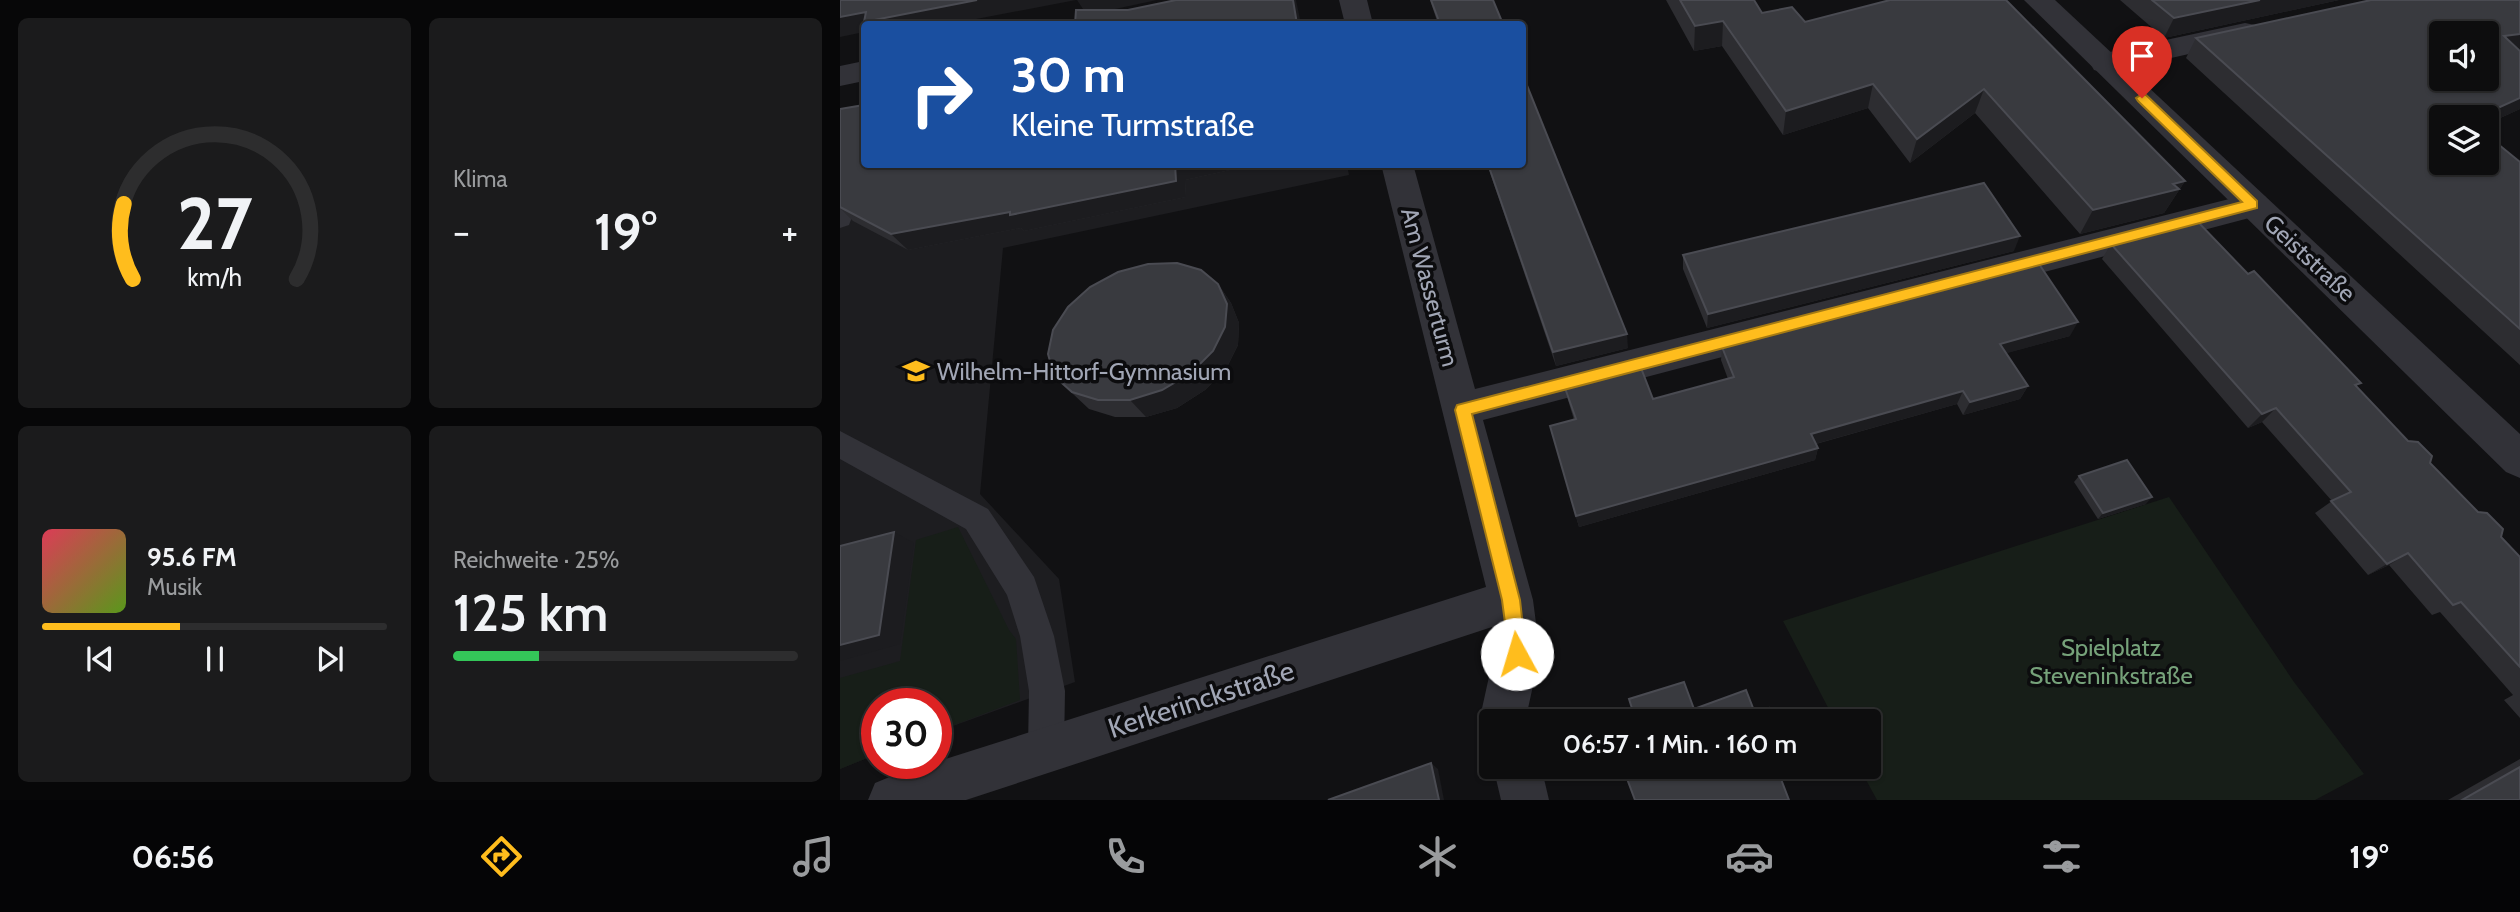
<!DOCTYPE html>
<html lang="de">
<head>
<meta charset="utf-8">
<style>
  body { margin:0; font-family:Cabin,sans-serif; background:#1b1b1c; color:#f1f3f6; height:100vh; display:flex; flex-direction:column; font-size:26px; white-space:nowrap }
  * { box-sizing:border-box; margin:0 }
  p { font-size:23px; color:#9a9c9e }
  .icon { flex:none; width:38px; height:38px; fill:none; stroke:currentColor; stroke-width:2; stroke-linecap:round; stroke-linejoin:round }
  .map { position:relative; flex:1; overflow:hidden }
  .panel { display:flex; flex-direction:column; gap:18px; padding:18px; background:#070708; width:840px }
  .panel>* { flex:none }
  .top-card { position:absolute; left:21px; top:21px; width:665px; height:147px; border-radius:7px; box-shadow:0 2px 5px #0004,0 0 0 2px #2d2d2e; background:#1a4fa0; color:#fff; overflow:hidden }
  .buttons { position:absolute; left:1589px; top:21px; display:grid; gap:14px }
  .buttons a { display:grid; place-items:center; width:70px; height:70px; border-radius:7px; background:#0d0d0e; box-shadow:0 2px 5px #0004,0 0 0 2px #2d2d2e; font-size:35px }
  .speed { position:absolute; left:21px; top:688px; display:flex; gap:14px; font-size:35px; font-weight:700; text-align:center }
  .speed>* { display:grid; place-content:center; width:91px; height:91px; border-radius:50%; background:#0d0d0e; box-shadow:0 2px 5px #0004,0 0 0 2px #2d2d2e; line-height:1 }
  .speed .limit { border:10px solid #d22; background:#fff; color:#111 }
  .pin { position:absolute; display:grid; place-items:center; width:60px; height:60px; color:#fff; margin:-72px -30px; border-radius:50% 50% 50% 0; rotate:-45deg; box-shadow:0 0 7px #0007 }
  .pin .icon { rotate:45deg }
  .me { position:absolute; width:77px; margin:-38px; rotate:354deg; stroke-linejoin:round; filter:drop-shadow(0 0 5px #0008) }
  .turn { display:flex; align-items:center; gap:24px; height:147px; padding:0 35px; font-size:32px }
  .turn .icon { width:91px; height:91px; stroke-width:2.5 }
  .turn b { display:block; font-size:49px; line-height:60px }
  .big { font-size:52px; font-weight:600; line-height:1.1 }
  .panel .card { flex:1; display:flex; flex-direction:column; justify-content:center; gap:10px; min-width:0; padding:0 24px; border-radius:10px; background:#1b1b1c }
  .panel .dial { align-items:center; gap:0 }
  .dial svg { height:182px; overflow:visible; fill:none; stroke:#2d2d2e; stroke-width:7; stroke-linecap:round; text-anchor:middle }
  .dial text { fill:#f1f3f6; stroke:none }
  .song { display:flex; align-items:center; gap:21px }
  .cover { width:84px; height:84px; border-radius:10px; background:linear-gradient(135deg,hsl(350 70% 55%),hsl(90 70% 35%)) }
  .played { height:7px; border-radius:4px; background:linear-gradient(90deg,#ffbd1d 40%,#2d2d2e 40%) }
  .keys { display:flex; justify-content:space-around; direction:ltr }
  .heat { display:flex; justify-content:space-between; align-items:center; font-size:38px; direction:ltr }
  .charge { height:10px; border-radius:5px; background:linear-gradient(90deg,#34c759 25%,#2d2d2e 0) }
  .panel .tiles { flex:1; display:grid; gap:18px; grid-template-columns:repeat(2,1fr) }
  .trip { position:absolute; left:639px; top:709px; width:402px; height:70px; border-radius:7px; background:#0d0d0e; box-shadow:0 2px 5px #0004,0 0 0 2px #2d2d2e; font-weight:600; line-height:70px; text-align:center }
  .menu { display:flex; height:112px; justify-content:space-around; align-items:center; background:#050506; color:#9a9c9e }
  .menu .icon { width:49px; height:49px }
  .menu .selected { color:#ffbd1d }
  .menu b { font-size:32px; color:#f1f3f6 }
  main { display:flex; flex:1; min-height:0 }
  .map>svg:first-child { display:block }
  .built { fill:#1d1d20 }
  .green { fill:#171e18 }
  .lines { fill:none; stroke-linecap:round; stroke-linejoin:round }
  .service { fill:#323238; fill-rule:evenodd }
  .minor { fill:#323238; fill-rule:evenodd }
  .tertiary { fill:#323238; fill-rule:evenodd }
  .wall { fill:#2d2d31 }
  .shaded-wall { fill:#1c1c1f }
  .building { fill:#393a3f; stroke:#4a4b52; stroke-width:2; fill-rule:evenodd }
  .route { fill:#ffbd1d; stroke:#a67b13; stroke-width:2 }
  .labels { text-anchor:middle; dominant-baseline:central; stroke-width:7; stroke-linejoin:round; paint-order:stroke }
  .street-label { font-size:24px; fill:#a1a6b5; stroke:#0c0c0e }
  .poi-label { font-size:24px; fill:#a1a6b5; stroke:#0c0c0e; text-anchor:start }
  .park-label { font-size:24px; fill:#76a27a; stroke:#0c0c0e }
  .near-street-label { font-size:28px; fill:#a1a6b5; stroke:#0c0c0e }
</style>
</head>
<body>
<main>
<section class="panel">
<div class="tiles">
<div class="card dial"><svg viewBox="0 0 100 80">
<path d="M14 69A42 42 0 1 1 86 69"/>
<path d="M14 69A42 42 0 0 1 10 36" stroke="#ffbd1d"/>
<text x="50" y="56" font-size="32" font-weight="700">27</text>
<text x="50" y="72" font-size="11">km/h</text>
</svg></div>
<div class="card"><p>Klima</p>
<div class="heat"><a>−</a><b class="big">19°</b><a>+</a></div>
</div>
<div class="card">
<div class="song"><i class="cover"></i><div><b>95.6 FM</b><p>Musik</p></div></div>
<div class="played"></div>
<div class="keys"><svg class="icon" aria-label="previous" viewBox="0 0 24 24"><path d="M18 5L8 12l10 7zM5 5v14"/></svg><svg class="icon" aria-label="pause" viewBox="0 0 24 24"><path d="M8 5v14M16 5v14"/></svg><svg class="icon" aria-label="next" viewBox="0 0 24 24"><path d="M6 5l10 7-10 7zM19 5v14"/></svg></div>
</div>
<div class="card"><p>Reichweite · 25%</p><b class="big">125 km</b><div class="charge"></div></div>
</div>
</section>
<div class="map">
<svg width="1680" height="800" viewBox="0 0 1680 800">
  <rect width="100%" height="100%" fill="#111113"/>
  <!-- built -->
  <path class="built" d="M0,118l24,46 483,1 2,10 -346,73 -23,246 79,85 16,103 -139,50v-28h-59v50l-37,15z"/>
  <!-- green -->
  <g class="green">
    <path d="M1329,497l125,185 70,92 -49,26h-438l-18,-33 10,-1v-45h-34l-52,-100z"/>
    <path d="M118,527l51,103 7,9 4,61 -84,32v-28h-59v50l-37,15v-91l60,-17 16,-121z"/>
  </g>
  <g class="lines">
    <!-- service -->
    <g class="service">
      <path d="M0,200l11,2 4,7 -6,16 -9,3z"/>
      <path d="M0,431l148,78 46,68 20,59 11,55 -1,57 -5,13 -13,5 -13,-5 -5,-13 1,-57 -9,-55 -13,-41 -41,-66 -126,-70z"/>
    </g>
    <!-- minor -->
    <g class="minor">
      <path d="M499,0h28l6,24h-28z"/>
      <path d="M1405,23l10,2 4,7 -4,7 -150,34 -11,-3 -4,-7 4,-7 11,-3z"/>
      <path d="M24,61v20l-24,5v-20z"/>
      <path d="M541,164h32l62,225 778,-196 12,3 5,9 -5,9 -12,3 -770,203 50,180 7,54 -13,59 2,8h-38v17l-10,-25 13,-59 -2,-27 -526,173h-98l7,-17 17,-7 594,-189z"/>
      <path d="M653,766h48l8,34h-48z"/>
    </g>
    <!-- tertiary -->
    <path class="tertiary" d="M1184,0h31l465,434v44l-14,-6z"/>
  </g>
  <!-- wall -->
  <g class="wall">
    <path d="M590,0h63l10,24h-65z"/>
    <path d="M826,0h88l8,13 43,9 85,-22 295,181 -21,32 -84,21 -105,-121 -65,50 -42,-55 -85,27 -61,-89 -28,5z"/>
    <path d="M1280,0h219l-175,38z"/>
    <path d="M1680,0v109l-33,15v-7h-46l79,45v203l-334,-307 10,-20z"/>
    <path d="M0,109l24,55h393l-72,16 1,17 -162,34 -3,-3 -113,22 -55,-29 -13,-13z"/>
    <path d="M647,164h35l106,184 -72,18z"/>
    <path d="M1271,244l245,143 164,170v161l-16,-18 9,-5 -73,-83 -8,3 -43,-50 -21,10 -53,-62 17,-12 -70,-79 -14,6 -146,-169z"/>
    <path d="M1174,251l-307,77 -24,-59v-14z"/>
    <path d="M378,284l13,19 8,20 -1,22 -12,24 -21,21 -28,18 -31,9h-31l-26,-8 -35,-33z"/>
    <path d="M1230,336l-64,17 22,33 -8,13 -57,16 -6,-11 -141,40 2,4 -3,12 -236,67 -29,-101 24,-6 -6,-20 -3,-12 88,11 75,-20 -7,-19 1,-13z"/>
    <path d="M1239,476l67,28 -48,15 -24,-37z"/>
    <path d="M1680,759v41h-72z"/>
  </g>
  <!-- shaded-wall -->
  <g class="shaded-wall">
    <path d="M137,0h99l-126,24h-86v8l-24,5v-20l26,-5z"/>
    <path d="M237,0h80l-70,15z"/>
    <path d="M453,0h3l5,24h-4z"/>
    <path d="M1420,0h79l-175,38 10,-20z"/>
    <path d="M883,21l-1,25 -28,5 1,-25z"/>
    <path d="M1680,34v17l-16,-15z"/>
    <path d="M1033,84l-5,24 -85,27 3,-24z"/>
    <path d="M1144,89l-9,24 -65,50 7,-24z"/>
    <path d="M1680,98v11l-33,15v-7h-9z"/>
    <path d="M335,164h82l-72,16 1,17 -162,34 -3,-3 -113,22 -17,-16z"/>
    <path d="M1345,181l-21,32 -84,21 13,-24z"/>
    <path d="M1180,236l-6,15 -307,77 1,-14z"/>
    <path d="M378,284l13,19 8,20 -1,22 -12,24 -21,21 -28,18 -31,9 -16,-17z"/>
    <path d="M1238,322l-8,14 -77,21 7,-13z"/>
    <path d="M787,334l1,14 -72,18 -3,-14z"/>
    <path d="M1188,386l-8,13 -57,16 7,-13z"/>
    <path d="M1123,391l-6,13 -149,42 3,-12z"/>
    <path d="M1436,408l-14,14 -14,6 14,-14z"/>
    <path d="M978,448l-3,12 -236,67 -3,-11z"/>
    <path d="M1312,497l-6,7 -48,15 5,-6z"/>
    <path d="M54,532l20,11 -14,101 -60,17v-16z"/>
    <path d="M1568,553l-19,12 -21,10 19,-11z"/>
    <path d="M591,763l7,6 6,31h-5z"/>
  </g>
  <!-- building -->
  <g class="building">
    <path d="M0,0h137l-113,22 2,-10 -26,5z"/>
    <path d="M336,0h117l4,24h-222l1,-14h52z"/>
    <path d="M591,0h62l10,24h-63z"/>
    <path d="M840,0h74l8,13 30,-6 13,15 85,-22h116l179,181 -12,3 6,5 -86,21 -109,-121 -67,50 -44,-55 -87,27 -63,-90 -28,5z"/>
    <path d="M1312,0h108l-86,18z"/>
    <path d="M1531,0h149v34l-16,2 16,15v47l-42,19h-37v46h46v-28l33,27v167l-324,-291zM1601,33h46v46h-46z"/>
    <path d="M682,73l105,261 -74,18 -65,-188h34z"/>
    <path d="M24,105v59h311l1,17 -166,34v-3l-119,22 -51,-27v-98z"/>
    <path d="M1144,183l36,53 -312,78 -25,-59z"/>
    <path d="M1357,221l51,53 6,-3 107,112 -6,2 53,56 10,1 14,14 -2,7 48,49 9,1 16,16 -2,8 19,20v110l-59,-65 -8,3 -45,-52 -21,11 -56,-63 20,-9 -75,-84 -14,6 -151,-170z"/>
    <path d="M337,263l24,7 17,14 9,20 -2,23 -12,24 -22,22 -29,17 -32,10h-32l-26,-8 -18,-16 -6,-22 5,-24 15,-23 22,-20 28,-15 30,-8z"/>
    <path d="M1199,264l39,58 -78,22 28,42 -58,16 -7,-11 -152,43 7,14 -242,68 -26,-90 26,-7 -11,-31 76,-20 12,31 81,-22 -12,-30z"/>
    <path d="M1287,460l25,37 -49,16 -24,-37z"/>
    <path d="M54,532l-15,103 -39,10v-99z"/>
    <path d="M844,682l10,27 52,-19 9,23 14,-5 5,13h-138l-7,-22z"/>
    <path d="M591,763l8,37h-111z"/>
    <path d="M787,766h149l13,34h-154l-12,-32z"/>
    <path d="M1680,767v33h-58z"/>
  </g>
  <!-- route -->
  <path class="route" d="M1302,94l4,1 111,106v7l-785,206 48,186 6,54 -3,7 -6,2 -7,-2 -8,-61 -47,-190 2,-5 785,-203 -104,-101 -2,-3z"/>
  <!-- icons -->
  <defs>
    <g id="school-bare" transform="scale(2.1)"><path d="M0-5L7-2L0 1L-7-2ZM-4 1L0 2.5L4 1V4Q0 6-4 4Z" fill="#ffbd1d" stroke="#0c0c0e" stroke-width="2.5" paint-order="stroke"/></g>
  </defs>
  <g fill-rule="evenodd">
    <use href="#school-bare" x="76" y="371"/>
  </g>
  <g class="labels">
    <!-- street labels -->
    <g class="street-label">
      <text transform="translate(1470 258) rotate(43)">Geiststraße</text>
      <text transform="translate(590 287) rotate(75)">Am Wasserturm</text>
    </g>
    <!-- poi labels -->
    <g class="poi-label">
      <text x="97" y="371">Wilhelm-Hittorf-Gymnasium</text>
    </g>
    <!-- park labels -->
    <g class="park-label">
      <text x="1271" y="647">Spielplatz<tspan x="1271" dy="28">Steveninkstraße</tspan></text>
    </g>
    <!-- near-street labels -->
    <g class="near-street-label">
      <text transform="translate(361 699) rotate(-18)">Kerkerinckstraße</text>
    </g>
  </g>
</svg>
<div class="buttons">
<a><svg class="icon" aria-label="sound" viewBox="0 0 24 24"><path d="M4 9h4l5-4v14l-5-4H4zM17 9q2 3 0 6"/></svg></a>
<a><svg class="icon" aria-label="layers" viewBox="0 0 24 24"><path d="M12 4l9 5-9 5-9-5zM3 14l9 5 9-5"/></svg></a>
</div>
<div class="speed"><div class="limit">30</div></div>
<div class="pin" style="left:1302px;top:98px;background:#d93025"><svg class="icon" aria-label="arrive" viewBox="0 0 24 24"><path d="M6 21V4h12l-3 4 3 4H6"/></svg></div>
<svg class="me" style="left:677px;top:654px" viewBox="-20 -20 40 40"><circle r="19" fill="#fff"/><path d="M0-13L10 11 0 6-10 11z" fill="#ffbd1d"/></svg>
<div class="trip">06:57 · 1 Min. · 160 m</div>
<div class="top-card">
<div class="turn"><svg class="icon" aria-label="right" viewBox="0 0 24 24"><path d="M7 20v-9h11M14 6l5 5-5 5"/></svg><div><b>30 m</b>Kleine Turmstraße</div></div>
</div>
</div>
</main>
<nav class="menu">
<b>06:56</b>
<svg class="icon selected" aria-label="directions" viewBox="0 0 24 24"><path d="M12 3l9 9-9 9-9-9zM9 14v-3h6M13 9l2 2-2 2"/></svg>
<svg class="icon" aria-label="music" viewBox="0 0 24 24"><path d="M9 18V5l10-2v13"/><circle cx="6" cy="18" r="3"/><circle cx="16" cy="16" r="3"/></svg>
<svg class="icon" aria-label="phone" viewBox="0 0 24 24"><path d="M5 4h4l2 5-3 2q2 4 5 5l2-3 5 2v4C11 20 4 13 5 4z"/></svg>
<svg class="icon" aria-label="climate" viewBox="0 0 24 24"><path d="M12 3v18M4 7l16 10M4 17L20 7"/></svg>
<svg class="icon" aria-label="car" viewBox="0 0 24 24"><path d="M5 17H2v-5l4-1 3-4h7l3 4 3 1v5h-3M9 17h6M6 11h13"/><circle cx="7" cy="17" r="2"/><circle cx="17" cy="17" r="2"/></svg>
<svg class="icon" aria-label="filters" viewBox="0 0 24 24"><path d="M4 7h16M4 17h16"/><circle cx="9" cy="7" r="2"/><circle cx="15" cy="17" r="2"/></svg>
<b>19°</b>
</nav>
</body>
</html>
